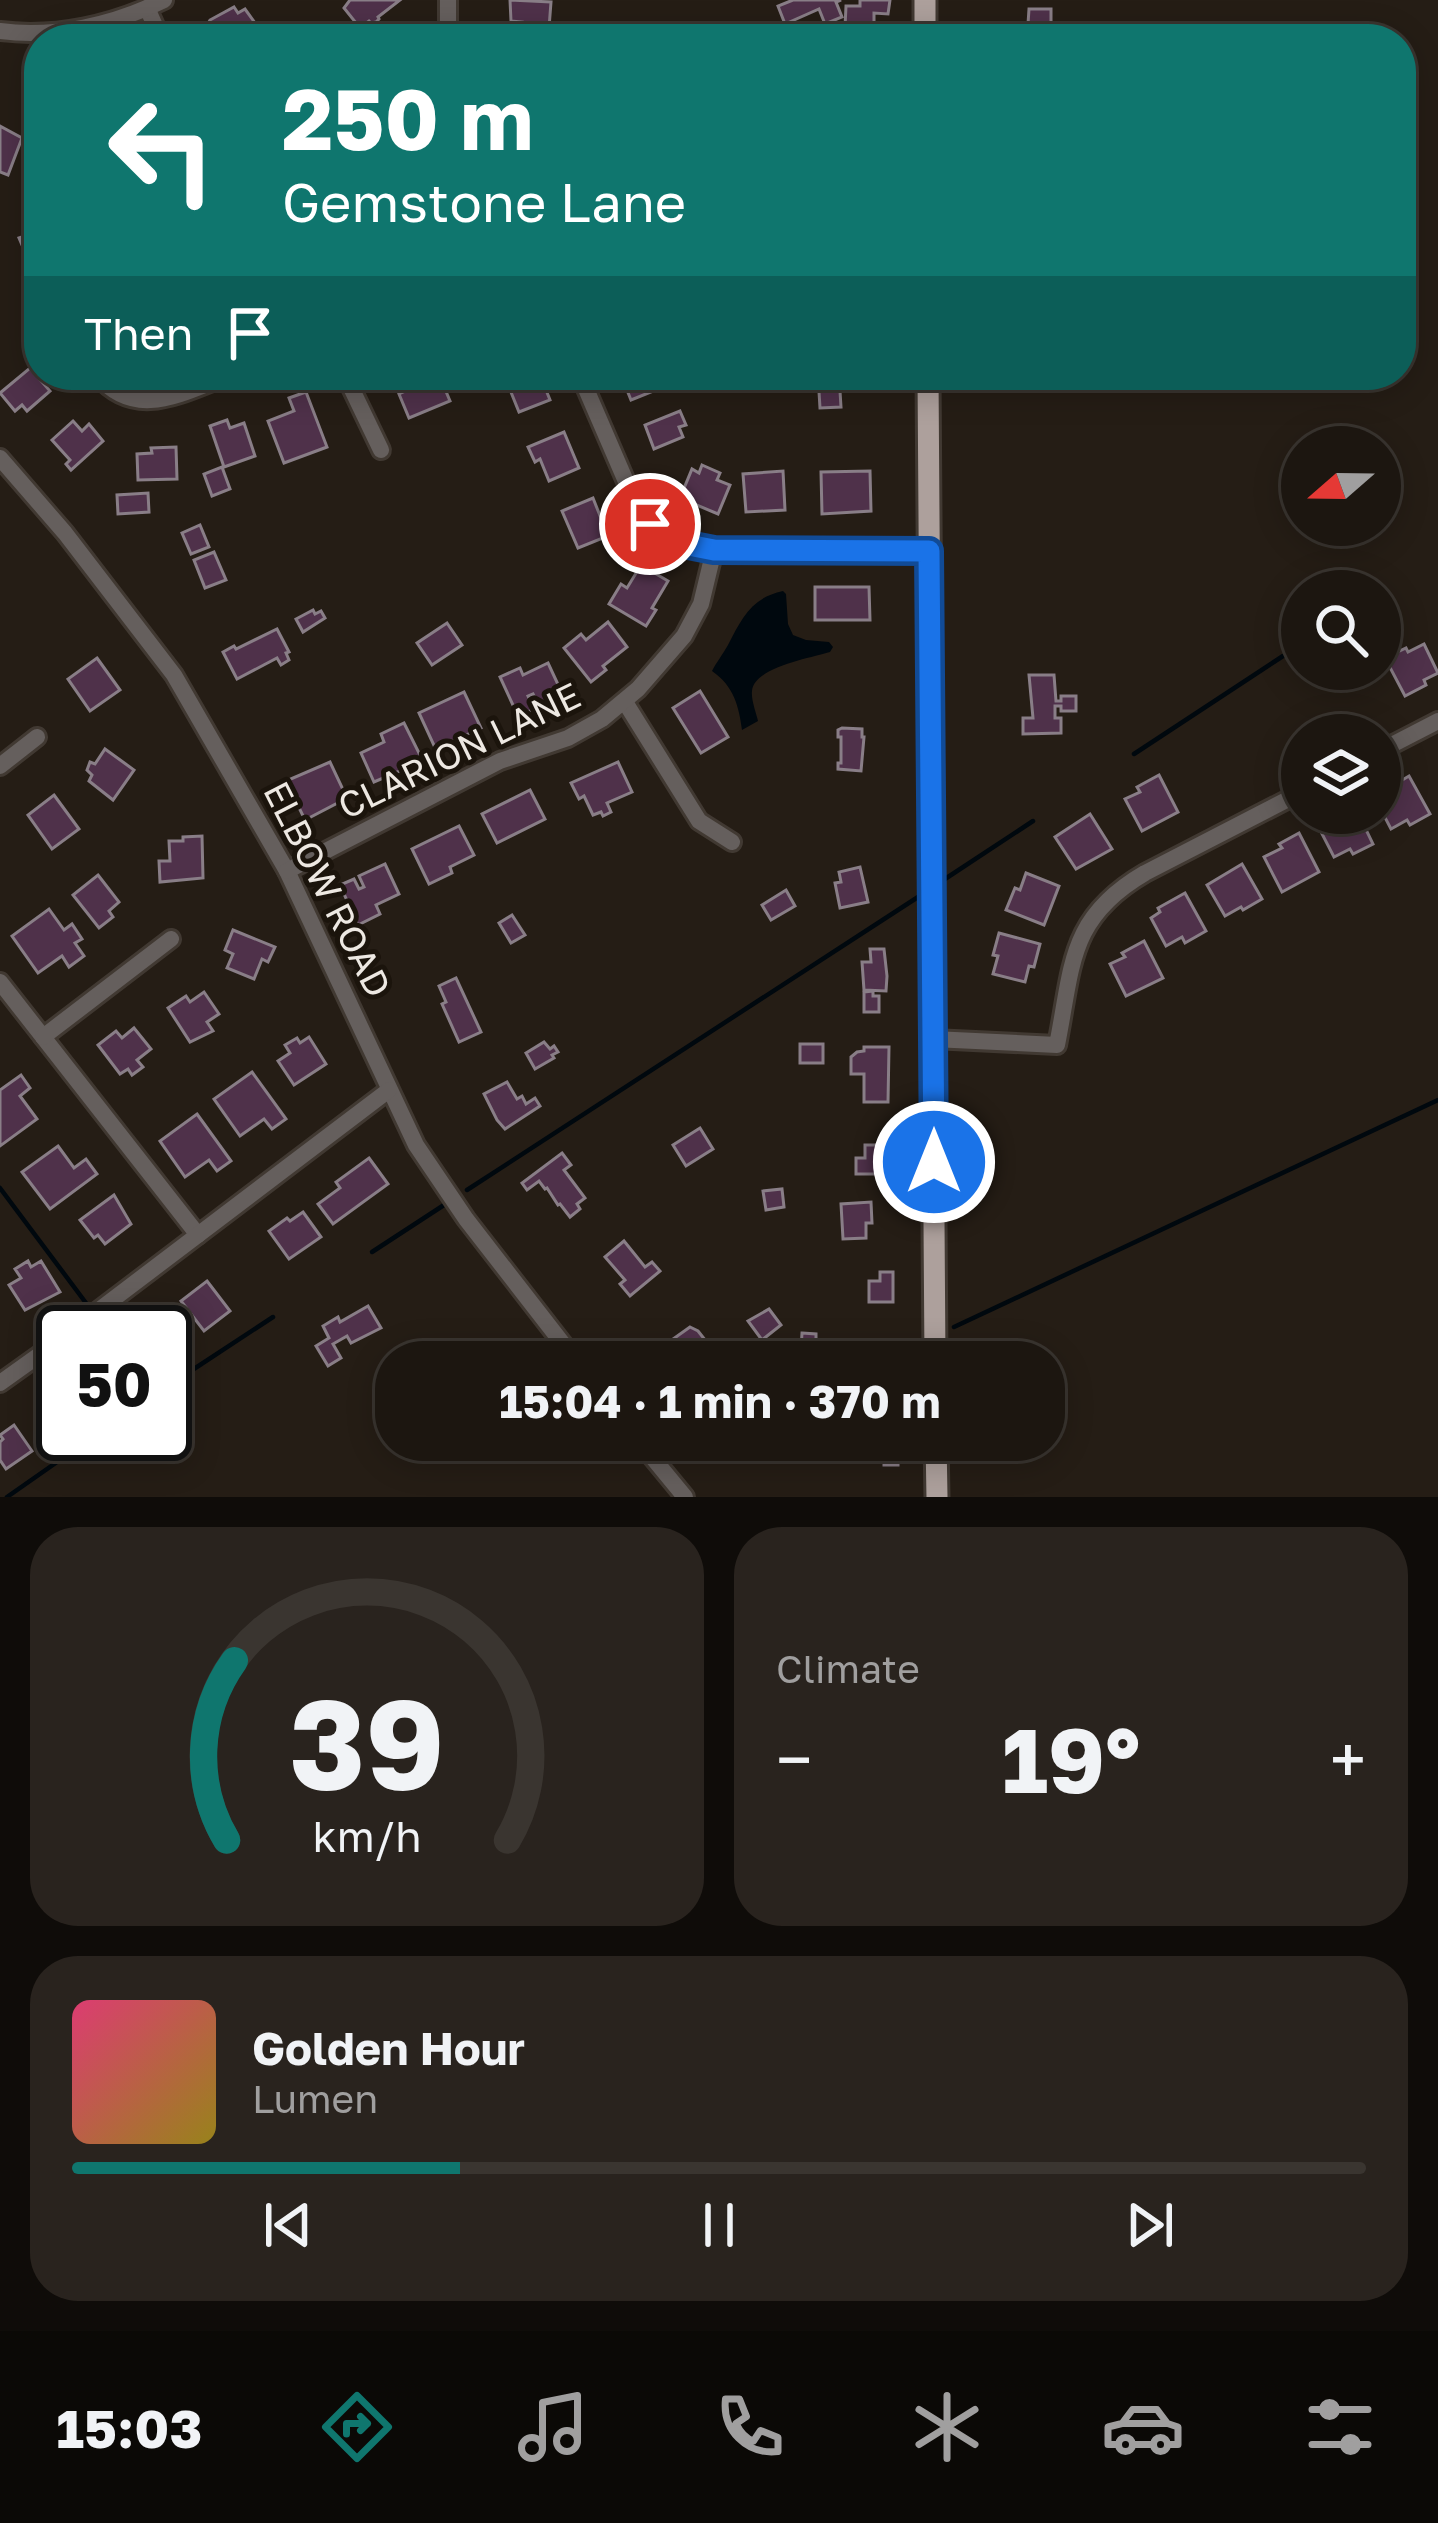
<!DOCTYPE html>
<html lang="en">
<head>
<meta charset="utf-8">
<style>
  body { margin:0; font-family:"Golos Text",sans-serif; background:#29231e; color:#f1f3f6; height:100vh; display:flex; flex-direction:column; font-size:45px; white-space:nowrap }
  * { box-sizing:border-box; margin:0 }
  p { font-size:39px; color:#a09f9f }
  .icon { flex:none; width:66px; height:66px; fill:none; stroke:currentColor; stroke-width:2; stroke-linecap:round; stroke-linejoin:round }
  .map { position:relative; height:1497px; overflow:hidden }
  .details { display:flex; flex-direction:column; gap:30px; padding:30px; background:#0f0c09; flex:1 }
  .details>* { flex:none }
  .top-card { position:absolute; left:24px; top:24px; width:1392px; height:366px; border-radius:48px; box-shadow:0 6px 30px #0003,0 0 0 3px #3a3530; background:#0f766e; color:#fff; overflow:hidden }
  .needle { width:78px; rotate:250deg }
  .fabs { position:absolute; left:1281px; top:426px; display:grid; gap:24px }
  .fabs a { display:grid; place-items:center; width:120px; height:120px; border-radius:50%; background:#1c1610; box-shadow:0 6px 30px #0003,0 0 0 3px #3a3530; font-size:60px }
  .speed { position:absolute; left:36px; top:1305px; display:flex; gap:24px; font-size:60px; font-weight:700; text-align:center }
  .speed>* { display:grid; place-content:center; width:156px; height:156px; border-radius:50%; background:#1c1610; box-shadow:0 6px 30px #0003,0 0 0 3px #3a3530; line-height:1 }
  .speed .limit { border:6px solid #111; border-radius:18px; background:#fff; color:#111 }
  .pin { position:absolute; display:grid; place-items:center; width:102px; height:102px; color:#fff; margin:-51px; border:6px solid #fff; border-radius:50%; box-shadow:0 3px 12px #0007 }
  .me { position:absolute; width:132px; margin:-66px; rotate:0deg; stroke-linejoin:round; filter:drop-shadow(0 0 9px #0008) }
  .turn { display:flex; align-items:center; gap:42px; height:252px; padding:0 60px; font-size:54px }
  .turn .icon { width:156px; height:156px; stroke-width:2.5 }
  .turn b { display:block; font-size:84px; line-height:102px }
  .then { display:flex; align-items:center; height:114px; padding:0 60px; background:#0003; gap:24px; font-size:45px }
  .big { font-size:90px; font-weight:700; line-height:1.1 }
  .details .widget { flex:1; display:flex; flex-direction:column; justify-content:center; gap:18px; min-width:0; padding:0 42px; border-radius:48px; background:#29231e }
  .details .dial { align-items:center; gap:0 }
  .dial svg { height:312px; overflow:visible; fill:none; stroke:#3a3530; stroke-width:7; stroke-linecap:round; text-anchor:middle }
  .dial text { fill:#f1f3f6; stroke:none }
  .song { display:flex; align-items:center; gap:36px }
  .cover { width:144px; height:144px; border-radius:18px; background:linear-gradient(135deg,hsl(340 70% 55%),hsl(50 70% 35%)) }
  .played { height:12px; border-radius:6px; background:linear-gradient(90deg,#0f766e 30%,#3a3530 30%) }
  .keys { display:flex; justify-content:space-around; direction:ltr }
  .heat { display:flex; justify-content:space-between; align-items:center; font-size:66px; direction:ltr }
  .details .tiles { flex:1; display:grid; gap:30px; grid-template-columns:1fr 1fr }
  .widget:last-child { grid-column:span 2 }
  .trip { position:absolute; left:375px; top:1341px; width:690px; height:120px; border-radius:48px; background:#1c1610; box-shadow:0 6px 30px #0003,0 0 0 3px #3a3530; font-weight:700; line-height:120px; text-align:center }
  .tab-bar { display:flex; height:192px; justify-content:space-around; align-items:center; background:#0b0906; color:#a09f9f }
  .tab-bar .icon { width:84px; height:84px }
  .tab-bar .selected { color:#0f766e }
  .tab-bar b { font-size:54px; color:#f1f3f6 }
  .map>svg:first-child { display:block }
  .water { fill:#00080e }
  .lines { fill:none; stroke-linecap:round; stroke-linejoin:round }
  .stream { stroke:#00080e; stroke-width:4.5 }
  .building { fill:#4f314a; stroke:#897e87; stroke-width:3 }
  .minor-casing { stroke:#413932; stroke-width:22 }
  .major-casing { stroke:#413932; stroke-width:27 }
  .minor { stroke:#655f5d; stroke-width:16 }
  .major { stroke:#ada09c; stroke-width:21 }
  .route-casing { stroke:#114b97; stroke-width:30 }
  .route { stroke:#1a73e8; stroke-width:21 }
  .labels { text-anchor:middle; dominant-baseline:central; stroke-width:10; stroke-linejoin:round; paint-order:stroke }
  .street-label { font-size:36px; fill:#ede8e2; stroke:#1b140c }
</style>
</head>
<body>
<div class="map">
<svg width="1438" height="1497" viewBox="0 0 1438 1497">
  <rect width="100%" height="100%" fill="#251d15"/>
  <!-- water -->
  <path class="water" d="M783,591l3,3 2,30 5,11 13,5 23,2 4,5 -3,5c-19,6 -76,15 -78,39 -1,9 4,21 6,30l-16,9c-3,-23 -8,-44 -30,-59 4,-8 11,-17 16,-26 14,-27 23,-47 55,-54z"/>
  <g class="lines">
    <!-- stream -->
    <g class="stream">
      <path d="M1134,754l149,-98"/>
      <path d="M945,879l88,-58"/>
      <path d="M0,1188l86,115"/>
      <path d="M467,1190l451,-293"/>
      <path d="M372,1252l72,-47"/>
      <path d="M102,1325l6,7"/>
      <path d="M954,1327l484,-227"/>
      <path d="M165,1388l108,-71"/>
      <path d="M7,1497l90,-63"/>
    </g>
  </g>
  <!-- building -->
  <g class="building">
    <path d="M350,0h50l-22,17 1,2 -3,3 -5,1 -2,-2 -9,7 -16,-20z"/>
    <path d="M510,0l41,2 -2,26 -28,-2 1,-4 -11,-1z"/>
    <path d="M793,0h48l-5,2 6,15 -17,7 -6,-15 -34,15 -7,-18z"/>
    <path d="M860,0h30l-2,14 -14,-1v14h-29l1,-21h14z"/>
    <path d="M234,7l4,6 7,-4 13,18 -18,12h-36l-5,-8 8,-6 3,-5z"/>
    <path d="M1029,9h22v30h-24z"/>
    <path d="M0,126l22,12 -14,37 -8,-3z"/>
    <path d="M28,235l1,4 10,-4v42l-3,1 -17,-40z"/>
    <path d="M30,368l20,23 -23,20 -5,-6 -7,6 -15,-18z"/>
    <path d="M406,375h33l11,26 -41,17 -10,-24 13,-6z"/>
    <path d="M504,375h36l10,25 -31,12z"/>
    <path d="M621,375h45l-4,2 4,9 -35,14z"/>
    <path d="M818,375h21l2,32 -21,1z"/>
    <path d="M306,392l21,55 -43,16 -16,-42 26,-10 -5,-13z"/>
    <path d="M680,411l6,14 -7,2 4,10 -29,12 -9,-24z"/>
    <path d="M227,420l3,8 14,-5 11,33 -31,11 -14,-41z"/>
    <path d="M73,421l9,10 7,-7 14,17 -32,29 -5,-6 4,-4 -18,-20z"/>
    <path d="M564,432l15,36 -30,13 -9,-22 -5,3 -7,-15z"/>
    <path d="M176,447l1,32 -39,1 -1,-26 15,-1 -1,-5z"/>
    <path d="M702,465l18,8 -3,7 13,5 -12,29 -38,-16 12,-29 7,4z"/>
    <path d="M222,467l8,22 -18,7 -8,-22z"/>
    <path d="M783,471l2,39 -39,2 -3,-38z"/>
    <path d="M870,471l1,40 -49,3 -1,-42z"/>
    <path d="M148,493l1,19 -31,2 -1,-19z"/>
    <path d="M593,498l15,38 -30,12 -16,-37z"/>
    <path d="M200,525l9,22 -18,7 -9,-21z"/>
    <path d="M214,552l12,28 -21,8 -11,-28z"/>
    <path d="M641,565l27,16 -16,27 4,2 -10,16 -37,-22 12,-20 6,4z"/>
    <path d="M815,587h54l1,33h-55z"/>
    <path d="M313,610l2,4 6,-3 4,7 -22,14 -7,-13z"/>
    <path d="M608,622l19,25 -24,19 3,4 -15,12 -27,-34 17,-14 5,6z"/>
    <path d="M447,623l15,22 -30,20 -15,-22z"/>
    <path d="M277,629l12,23 -3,1 3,7 -8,5 -4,-7 -40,21 -14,-27 11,-6 2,3z"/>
    <path d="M1424,644l14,29 -14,7 2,5 -21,11 -20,-38 21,-10 2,4z"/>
    <path d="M97,658l23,32 -30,21 -22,-32z"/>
    <path d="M548,663l14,30 -24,11 -5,-10 -5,2 6,13 -16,7 -18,-39 20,-9 3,7z"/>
    <path d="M1029,675h25l2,26h5v-5h15v15h-15v-5h-6v12h6v15l-38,1v-16h10z"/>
    <path d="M700,691l28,46 -27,16 -28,-45z"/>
    <path d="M464,692l17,36 -28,13 2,3 -18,8 -18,-39z"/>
    <path d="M404,723l19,38 -49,21 -13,-29 23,-11 -3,-8z"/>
    <path d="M842,728l20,1v8h2l-3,34 -23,-2v-6h3v-26h-3v-7z"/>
    <path d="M105,749l29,21 -21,30 -24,-19 3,-6 -5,-5 3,-8 5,2z"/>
    <path d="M330,762l17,36 -42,22 -19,-39z"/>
    <path d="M618,762l14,30 -25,11 4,9 -8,4 -2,-4 -8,3 -9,-19 -5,3 -8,-16z"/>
    <path d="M1159,775l19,37 -36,19 -17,-32 15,-7 -3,-5z"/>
    <path d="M1409,776l21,38 -20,11 -3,-5 -16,9 -11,-21v-10l12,-6 -3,-4z"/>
    <path d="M530,790l15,29 -48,24 -15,-29z"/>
    <path d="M54,795l25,34 -27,20 -24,-34z"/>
    <path d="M1340,813h18l15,31 -20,10 -3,-5 -16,8 -14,-27 16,-8 -3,-6z"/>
    <path d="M1090,814l22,35 -36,20 -21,-32z"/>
    <path d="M459,826l15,29 -24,12 2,6 -23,11 -17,-35z"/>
    <path d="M1299,833l20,39 -37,20 -18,-35 18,-9 -3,-4z"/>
    <path d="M202,836l1,42 -43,4 -1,-21h11l-1,-20h14v-4z"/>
    <path d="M385,864l14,30 -23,11 4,9 -22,11 -18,-40 14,-6 5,10 5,-2 -5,-11z"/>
    <path d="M1242,864l20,35 -19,11 -2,-3 -16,9 -18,-31z"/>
    <path d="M860,867l8,35 -28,6 -5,-25 6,-1 -2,-10z"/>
    <path d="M1026,873l33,13 -15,39 -38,-15 9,-22 5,2z"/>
    <path d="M98,875l21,27 -10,9 4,6 -14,11 -26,-33z"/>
    <path d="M786,890l9,16 -24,14 -9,-15z"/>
    <path d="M1185,893l21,38 -21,12 -3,-6 -16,9 -15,-28 9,-6 -2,-4z"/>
    <path d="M49,909l15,21 8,-6 10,15 -7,4 9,13 -15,11 -7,-11 -24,17 -26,-37z"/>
    <path d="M512,915l13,20 -14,8 -12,-20z"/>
    <path d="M233,930l42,17 -7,15 -6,-3 -8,20 -27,-11 6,-14 -8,-4z"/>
    <path d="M999,933l41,11 -6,23 -5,-1 -4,16 -32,-8 5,-18 -5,-1z"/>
    <path d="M1144,941l19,37 -37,18 -16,-32 15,-7 -3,-4z"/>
    <path d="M870,949h14l3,27 -1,15 -22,-1 -2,-28h9z"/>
    <path d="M456,978l25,54 -22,10 -17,-38 4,-2 -7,-16z"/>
    <path d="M873,991v5h6v16h-15v-20z"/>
    <path d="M204,992l15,22 -12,8 6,9 -23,11 -22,-34 18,-12 4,6z"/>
    <path d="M134,1028l17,21 -14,11 6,7 -11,8 -4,-6 -8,5 -22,-29 18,-14 6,7z"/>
    <path d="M309,1037l17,27 -32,21 -16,-24 12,-8 -5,-8 12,-7 3,5z"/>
    <path d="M544,1042l6,7 4,-3 4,6 -6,3 2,3 -19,11 -9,-16z"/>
    <rect x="800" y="1044" width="23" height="19"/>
    <path d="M864,1047h25l-1,55h-24v-28h-13v-17l6,-5 7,-1z"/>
    <path d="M252,1072l34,47 -14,10 -8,-10 -24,17 -26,-37z"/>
    <path d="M21,1075l9,13 -10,8 17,23 -37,27v-56z"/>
    <path d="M507,1082l10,17 5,-3 4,8 9,-6 5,8 -35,23 -8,-9 -13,-26z"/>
    <path d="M197,1114l34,47 -14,10 -8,-11 -24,17 -25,-36z"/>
    <path d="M700,1128l13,21 -27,17 -13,-21z"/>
    <path d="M865,1145h19v29h-28v-16h9z"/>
    <path d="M58,1146l16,22 12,-9 11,15 -47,35 -28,-37z"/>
    <path d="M562,1153l9,12 -7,5 21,28 -8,6 3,5 -10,8 -10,-13 -2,1 -11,-17 -2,1 -6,-8 -12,9 -5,-7z"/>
    <path d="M369,1158l19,26 -55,40 -15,-20 22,-16 -4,-6z"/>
    <path d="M782,1189l2,18 -18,3 -3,-19z"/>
    <path d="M114,1195l17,29 -26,20 -7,-9 -4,3 -14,-18z"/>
    <path d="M871,1202l1,21h-6v15l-23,1 -2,-35z"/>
    <path d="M303,1212l18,25 -32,22 -20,-28 18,-13 3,3z"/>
    <path d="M624,1241l21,26 7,-5 8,9 -30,25 -10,-12 5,-4 -20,-23z"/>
    <path d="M28,1261l3,6 10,-6 19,31 -35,18 -16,-25 12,-7 -6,-9z"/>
    <path d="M880,1272h13v30h-24v-21h11z"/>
    <path d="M207,1281l23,30 -26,20 -23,-30z"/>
    <path d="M368,1306l13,22 -30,15 -4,-7 -14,8 8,14 -13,8 -12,-20 13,-8 -6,-12 15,-9 2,5z"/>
    <path d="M769,1309l12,16 -19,15 -14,-19z"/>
    <path d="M690,1327l8,4 19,24 -9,7h-32l1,-4 -11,-14z"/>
    <path d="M802,1333l14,1v15l-15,1z"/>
    <path d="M14,1425l18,26 -26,18 -6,-9v-18l3,-3 -3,-4z"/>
    <path d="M758,1440h25l-7,6 4,6 -7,6z"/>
    <path d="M873,1440h21v3h4v22h-14v-10h-11z"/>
  </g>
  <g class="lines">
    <!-- minor casing -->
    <g class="minor-casing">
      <g id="minor">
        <path d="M448,0v27"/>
        <path d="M147,8l14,31"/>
        <path d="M0,31c55,7 114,-6 164,-31"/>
        <path d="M97,375c39,47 86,17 133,0"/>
        <path d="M345,375l36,75"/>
        <path d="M580,375l57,132 13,16 15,13 27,11 22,3 215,1"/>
        <path d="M0,458l65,75 109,142 113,196 129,274 50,74 111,143"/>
        <path d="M625,702l74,119 33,21"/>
        <path d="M1380,751l58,-30"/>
        <path d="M0,766l37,-29"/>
        <path d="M287,871l213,-110 68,-23 34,-19 36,-30 46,-53 17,-32 13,-54"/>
        <path d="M0,982l198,253"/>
        <path d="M43,1037l128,-98"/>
        <path d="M933,1039l124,6c16,-80 11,-127 88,-172l157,-81"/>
        <path d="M70,1332l319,-242"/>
        <path d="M42,1353l21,29"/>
        <path d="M0,1383l63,-45"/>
        <path d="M638,1440l47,57"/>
      </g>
    </g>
    <!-- major casing -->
    <g class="major-casing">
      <g id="major">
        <path d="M925,0v39"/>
        <path d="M928,375l7,987"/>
        <path d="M936,1440l1,57"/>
      </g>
    </g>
    <!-- minor -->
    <use href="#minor" class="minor"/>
    <!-- major -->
    <use href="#major" class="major"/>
  </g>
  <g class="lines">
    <!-- route casing -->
    <g class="route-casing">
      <path id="route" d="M650,524l28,19 36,7 215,1 5,611"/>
    </g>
    <!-- route -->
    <use href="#route" class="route"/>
  </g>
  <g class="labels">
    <!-- street labels -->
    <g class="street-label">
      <text transform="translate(459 750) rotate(-26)">CLARION LANE</text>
      <text transform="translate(328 889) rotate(63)">ELBOW ROAD</text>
    </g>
  </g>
</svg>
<div class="fabs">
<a><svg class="needle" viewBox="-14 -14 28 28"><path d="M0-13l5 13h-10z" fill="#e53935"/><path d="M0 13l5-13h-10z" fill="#a09f9f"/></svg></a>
<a><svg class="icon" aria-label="search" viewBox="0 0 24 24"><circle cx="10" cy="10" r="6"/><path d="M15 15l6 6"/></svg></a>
<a><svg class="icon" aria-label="layers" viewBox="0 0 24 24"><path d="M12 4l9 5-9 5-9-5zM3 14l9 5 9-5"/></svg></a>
</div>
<div class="speed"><div class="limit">50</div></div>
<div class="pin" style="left:650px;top:524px;background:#d93025"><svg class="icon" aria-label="arrive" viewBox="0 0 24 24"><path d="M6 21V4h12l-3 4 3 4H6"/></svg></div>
<svg class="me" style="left:934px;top:1162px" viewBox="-20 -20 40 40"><circle r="17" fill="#1a73e8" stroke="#fff" stroke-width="3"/><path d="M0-11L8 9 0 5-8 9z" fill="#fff"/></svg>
<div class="trip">15:04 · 1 min · 370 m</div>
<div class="top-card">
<div class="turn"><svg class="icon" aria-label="left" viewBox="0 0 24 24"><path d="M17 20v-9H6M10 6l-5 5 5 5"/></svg><div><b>250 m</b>Gemstone Lane</div></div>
<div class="then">Then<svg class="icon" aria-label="arrive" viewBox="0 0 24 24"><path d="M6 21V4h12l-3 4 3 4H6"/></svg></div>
</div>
</div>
<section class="details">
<div class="tiles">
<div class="widget dial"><svg viewBox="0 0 100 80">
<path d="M14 69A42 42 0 1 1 86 69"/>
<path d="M14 69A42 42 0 0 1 16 23" stroke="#0f766e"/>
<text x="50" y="56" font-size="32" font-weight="700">39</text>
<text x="50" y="72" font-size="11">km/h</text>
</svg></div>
<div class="widget"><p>Climate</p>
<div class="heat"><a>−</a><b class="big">19°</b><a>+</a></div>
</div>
<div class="widget">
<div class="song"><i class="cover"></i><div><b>Golden Hour</b><p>Lumen</p></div></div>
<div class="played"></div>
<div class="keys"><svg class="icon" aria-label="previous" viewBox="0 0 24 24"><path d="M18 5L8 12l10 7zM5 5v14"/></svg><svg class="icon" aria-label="pause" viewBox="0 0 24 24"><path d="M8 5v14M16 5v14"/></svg><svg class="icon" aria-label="next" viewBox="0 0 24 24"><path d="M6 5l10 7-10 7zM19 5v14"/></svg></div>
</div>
</div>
</section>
<nav class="tab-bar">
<b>15:03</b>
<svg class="icon selected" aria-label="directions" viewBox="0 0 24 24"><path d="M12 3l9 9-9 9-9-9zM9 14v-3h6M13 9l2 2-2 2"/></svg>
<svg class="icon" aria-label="music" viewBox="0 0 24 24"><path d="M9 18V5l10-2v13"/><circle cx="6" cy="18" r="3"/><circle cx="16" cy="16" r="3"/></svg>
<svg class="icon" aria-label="phone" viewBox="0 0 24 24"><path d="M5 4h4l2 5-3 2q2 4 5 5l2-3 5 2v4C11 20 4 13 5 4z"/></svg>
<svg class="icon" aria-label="climate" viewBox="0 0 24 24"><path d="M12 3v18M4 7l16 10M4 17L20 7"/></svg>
<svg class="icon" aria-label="car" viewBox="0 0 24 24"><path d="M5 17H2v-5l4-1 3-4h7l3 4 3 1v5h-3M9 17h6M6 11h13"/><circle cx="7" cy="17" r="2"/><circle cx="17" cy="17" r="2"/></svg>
<svg class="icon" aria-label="filters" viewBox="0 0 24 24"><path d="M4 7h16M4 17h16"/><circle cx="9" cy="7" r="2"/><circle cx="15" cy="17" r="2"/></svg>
</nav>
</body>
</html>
